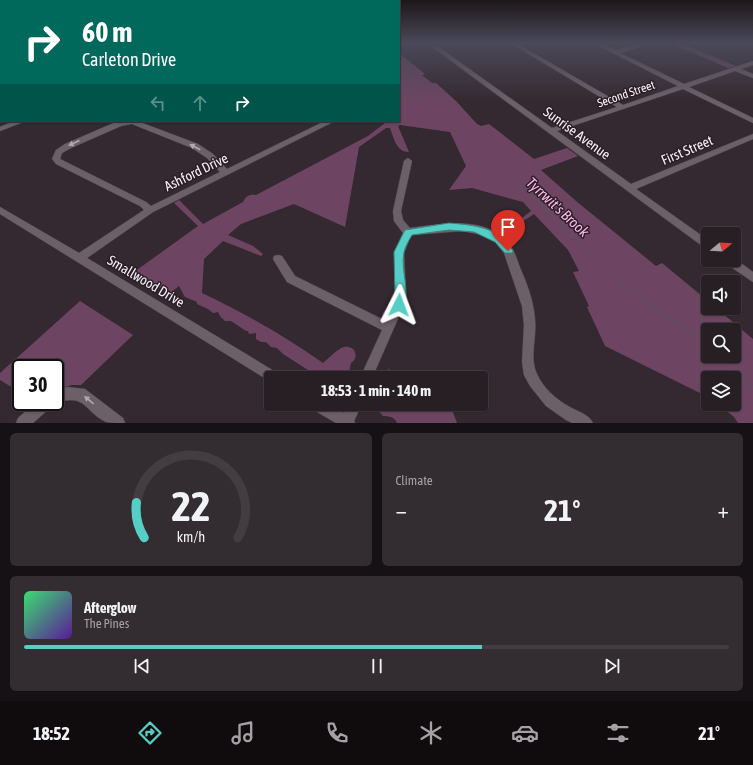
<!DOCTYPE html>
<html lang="en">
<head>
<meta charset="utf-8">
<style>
  body { margin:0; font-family:"Asap Condensed",sans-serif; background:#332c31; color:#f1f3f6; height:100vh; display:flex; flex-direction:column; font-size:15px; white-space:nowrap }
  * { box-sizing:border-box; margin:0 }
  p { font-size:13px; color:#a4a2a6 }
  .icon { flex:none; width:22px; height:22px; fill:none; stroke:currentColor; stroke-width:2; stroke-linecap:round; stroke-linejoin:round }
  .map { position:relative; height:423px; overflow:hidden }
  .panel { display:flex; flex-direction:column; gap:10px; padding:10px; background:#151114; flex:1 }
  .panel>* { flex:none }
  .top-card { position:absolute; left:0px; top:0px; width:400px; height:122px; box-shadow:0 1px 3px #0004,0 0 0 1px #433d41; background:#00695c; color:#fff; overflow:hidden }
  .needle { width:26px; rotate:72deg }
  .buttons { position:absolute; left:701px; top:227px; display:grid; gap:8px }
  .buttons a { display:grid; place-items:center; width:40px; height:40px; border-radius:4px; background:#271f24; box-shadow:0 1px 3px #0004,0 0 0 1px #433d41; font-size:20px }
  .speed { position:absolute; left:12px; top:359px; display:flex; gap:8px; font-size:20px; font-weight:700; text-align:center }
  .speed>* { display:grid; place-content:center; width:52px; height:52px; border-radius:50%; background:#271f24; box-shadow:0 1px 3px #0004,0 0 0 1px #433d41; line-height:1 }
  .speed .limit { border:2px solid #111; border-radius:6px; background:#fff; color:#111 }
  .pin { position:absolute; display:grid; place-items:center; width:34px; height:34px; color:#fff; margin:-41px -17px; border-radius:50% 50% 50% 0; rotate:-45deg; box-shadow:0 0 4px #0007 }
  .pin .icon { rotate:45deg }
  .me { position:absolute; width:44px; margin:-22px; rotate:3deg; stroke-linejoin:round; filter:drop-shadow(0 0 3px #0008) }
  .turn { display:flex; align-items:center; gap:14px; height:84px; padding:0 16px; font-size:18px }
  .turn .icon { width:52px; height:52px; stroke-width:2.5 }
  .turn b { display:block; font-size:28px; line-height:34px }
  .lanes { display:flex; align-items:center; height:38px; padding:0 16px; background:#0003; justify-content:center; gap:20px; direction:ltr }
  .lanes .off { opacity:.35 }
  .big { font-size:30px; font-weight:700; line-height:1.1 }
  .panel .widget { flex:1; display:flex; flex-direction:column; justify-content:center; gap:6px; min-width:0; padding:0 14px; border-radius:6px; background:#332c31 }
  .panel .dial { align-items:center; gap:0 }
  .dial svg { height:104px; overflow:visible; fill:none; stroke:#433d41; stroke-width:7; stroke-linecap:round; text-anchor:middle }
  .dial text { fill:#f1f3f6; stroke:none }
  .song { display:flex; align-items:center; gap:12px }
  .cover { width:48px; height:48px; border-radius:6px; background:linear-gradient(135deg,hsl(140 70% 55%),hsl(270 70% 35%)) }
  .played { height:4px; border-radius:2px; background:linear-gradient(90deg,#55cec6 65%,#433d41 65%) }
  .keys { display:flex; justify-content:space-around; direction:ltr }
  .heat { display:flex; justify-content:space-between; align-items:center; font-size:22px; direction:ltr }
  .panel .tiles { flex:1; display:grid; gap:10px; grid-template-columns:1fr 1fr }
  .widget:last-child { grid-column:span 2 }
  .trip { position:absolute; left:264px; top:371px; width:224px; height:40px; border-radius:4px; background:#271f24; box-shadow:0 1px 3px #0004,0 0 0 1px #433d41; font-weight:700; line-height:40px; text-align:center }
  .menu { display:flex; height:64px; justify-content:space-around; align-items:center; background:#100c0e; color:#a4a2a6 }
  .menu .icon { width:28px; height:28px }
  .menu .active { color:#55cec6 }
  .menu b { font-size:18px; color:#f1f3f6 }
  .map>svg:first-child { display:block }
  .green { fill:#6d4562; fill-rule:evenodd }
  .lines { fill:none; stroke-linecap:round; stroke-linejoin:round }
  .stream-far3 { stroke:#674a60; stroke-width:1.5 }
  .stream-far2 { stroke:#674a60; stroke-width:2 }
  .stream-far1 { stroke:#674a60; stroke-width:2.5 }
  .stream { stroke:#674a60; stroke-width:3.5 }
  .minor-casing { stroke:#50474d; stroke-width:1 }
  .minor { fill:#6d5f68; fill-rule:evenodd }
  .oneway { fill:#b3a8af }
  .route { fill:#55cec6; stroke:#378681 }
  .labels { text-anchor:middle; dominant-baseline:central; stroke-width:3; stroke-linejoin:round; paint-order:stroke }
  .far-street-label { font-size:12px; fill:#f9f1f6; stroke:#2a1f26 }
  .street-label { font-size:14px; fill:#f9f1f6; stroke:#2a1f26 }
  .water-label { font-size:15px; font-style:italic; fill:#fdb7e8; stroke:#2a1f26 }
</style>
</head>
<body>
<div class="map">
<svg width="753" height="423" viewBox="0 0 753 423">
  <rect width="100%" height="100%" fill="#342930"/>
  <!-- green -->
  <g class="green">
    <path d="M670,43h11l55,23 -8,2z"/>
    <path d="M399,53l26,21 -3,1 10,8h4l20,18 21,23 4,2 8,-2 45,35 33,-11 11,8 -37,14 35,31 80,65 6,-3 46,38v7h8l37,31v84h-15l-4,-6 -16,-13h16v-26h-26v19l-103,-51 -18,-39 2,-1 -16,-34 6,-1 -11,-21 -34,-36 -30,20 -2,-1 29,-22 -8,-9 -51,-14 -23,2 17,-24 -16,-34 -50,-7 -2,1 11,26c-13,0 -15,-14 -19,-24h-4l-27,19 -14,80 -51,-23 -53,20 -13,11 25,11 10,8 -2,2 -38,-15 -19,18 -2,34c42,20 83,43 121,70 6,-5 14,-14 21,-16 11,-2 16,10 7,16l-2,9 -6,3 -2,3h-7l-1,-2 -4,1 -3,-1 -2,-4 -12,3 -4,-5 -25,-16 -6,-6 -6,-1 -5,-5h-5l-5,-3v-6l-7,1 -1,-3h-2l-15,-10h-6l-5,-5 -2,-4 -5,1 -5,-4 -11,-5v-2l-12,-5 -6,-11 -10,8 -35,-22 64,-46 -24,-23 5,-3 24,24 40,-22c3,-6 6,-8 13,-7l112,-59 17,-13 -1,-2h15zM708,330h26v26h-26z"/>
    <path d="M80,301l53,34 -52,50h-9l-17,5v-22h-34v25l-21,-13v-7z"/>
    <path d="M388,369l25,9h-31z"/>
    <path d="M377,404h73l7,19h-60c-2,-6 -8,-7 -14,-7l-6,-7z"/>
  </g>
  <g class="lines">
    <!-- stream-far3 -->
    <path class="stream-far3" d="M399,78l9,14 22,17"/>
    <!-- stream-far2 -->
    <path class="stream-far2" d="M429,108c34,25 63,56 97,83"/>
    <!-- stream-far1 -->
    <path class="stream-far1" d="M525,190l10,8 88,86 13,10"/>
    <!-- stream -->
    <g class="stream">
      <path d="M635,293l45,34 23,10 5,6"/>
      <path d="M720,356l33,32"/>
    </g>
    <!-- minor casing -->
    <g class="minor-casing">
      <g id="minor">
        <path d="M427,43h6l119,85 65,-21 -107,-64h6l107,62 55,-19 -85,-43h7l15,7 29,-7h8l-1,1 -31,9 64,31 69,-23v4l-12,4 12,5v4l-18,-7 -46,16 64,31v5l-70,-34 -126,42 74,53 122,-50v5l-117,50 72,51v9l-3,-1z"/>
        <rect x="0" y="65" width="1" height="4"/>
        <path d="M15,121h11l-26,10v-4z"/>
        <path d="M125,121h12l61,23 15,10 14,15 98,-48h10l-182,91 -66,46 192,116 2,4h-10v4l-271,-168v-7l79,46 65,-43 -4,-4 -84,-42 -4,-5 4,-9 9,-6 51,-22zM132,124l60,24 15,10 13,14 -69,34 -5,-4 -86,-43 2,-6 9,-5 50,-22z"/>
        <path d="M408,158l4,3 -11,50 2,9 7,8c33,-4 80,-14 102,20 4,7 6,15 9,22 7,16 13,33 14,50 2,17 -6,38 2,54 6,14 19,25 31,32 8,5 21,8 25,17h-21l-6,-3 -20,-14 -16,-20 -6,-11 -2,-13 2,-37 -2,-19 -18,-53 -9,-11 -11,-7 -22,-4 -51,4 -7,18 2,44 -2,8 -32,73h-12l22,-48 -95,-48 -14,-23 1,-3 4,-1 4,1 13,20 91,45 10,-24 -2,-44 9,-20 -9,-12 -1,-10 11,-50z"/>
        <path d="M734,258l19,14v10l-28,-19 -1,-3h10z"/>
        <path d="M67,387l18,2 38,29 2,5c-6,0 -14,0 -19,-1 -23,-11 -19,-29 -51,-19l-3,-1 -1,5 -18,16h-17l2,-5 18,-16h19v-11z"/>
        <path d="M310,404h19l15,9 4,-9h14l-8,17 1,2h-19l-24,-14z"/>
      </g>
    </g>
    <!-- minor -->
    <use href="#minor" class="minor"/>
  </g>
  <!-- one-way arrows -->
  <defs><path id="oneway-solid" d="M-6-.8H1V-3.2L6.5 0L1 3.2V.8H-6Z"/></defs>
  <g class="oneway">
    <use href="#oneway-solid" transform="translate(74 143) rotate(156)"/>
    <use href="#oneway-solid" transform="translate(195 147) rotate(-152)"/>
    <use href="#oneway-solid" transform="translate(89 400) rotate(-141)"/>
  </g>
  <!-- sky -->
  <linearGradient id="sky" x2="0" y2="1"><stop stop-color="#1d171a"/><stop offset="0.42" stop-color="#4a4959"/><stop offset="1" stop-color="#4a4959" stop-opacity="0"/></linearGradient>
  <rect width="753" height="102" fill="url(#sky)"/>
  <!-- route -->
  <path class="route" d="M449,223c24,2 52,4 64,28l-1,2h-7l-10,-11 -21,-10 -25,-2 -37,5c-3,5 -7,12 -8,17 -4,18 7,39 -1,56l-4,2 -4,-2 -1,-3 1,-8 -1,-45 11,-22z"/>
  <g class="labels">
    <!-- far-street labels -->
    <g class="far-street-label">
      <text transform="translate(626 94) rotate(-19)">Second Street</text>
    </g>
    <!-- street labels -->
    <g class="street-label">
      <text transform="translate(577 133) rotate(36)">Sunrise Avenue</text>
      <text transform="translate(687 150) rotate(-23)">First Street</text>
      <text transform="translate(196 172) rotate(-26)">Ashford Drive</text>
      <text transform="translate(146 281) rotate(31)">Smallwood Drive</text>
    </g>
    <!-- water labels -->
    <g class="water-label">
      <text transform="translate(558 207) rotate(43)">Tyrrwit's Brook</text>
    </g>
  </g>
</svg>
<div class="buttons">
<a><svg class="needle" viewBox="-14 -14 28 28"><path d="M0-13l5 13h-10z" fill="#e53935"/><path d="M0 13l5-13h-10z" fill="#a4a2a6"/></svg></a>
<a><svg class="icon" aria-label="sound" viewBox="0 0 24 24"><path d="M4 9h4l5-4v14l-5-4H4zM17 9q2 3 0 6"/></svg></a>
<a><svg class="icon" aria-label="search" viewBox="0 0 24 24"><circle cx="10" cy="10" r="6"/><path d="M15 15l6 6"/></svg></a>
<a><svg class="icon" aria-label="layers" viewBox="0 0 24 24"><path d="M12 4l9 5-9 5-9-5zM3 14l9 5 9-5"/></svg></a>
</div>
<div class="speed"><div class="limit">30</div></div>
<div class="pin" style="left:508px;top:251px;background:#d93025"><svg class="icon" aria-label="arrive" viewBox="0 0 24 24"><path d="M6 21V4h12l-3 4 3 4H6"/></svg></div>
<svg class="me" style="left:399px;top:305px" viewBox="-20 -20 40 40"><path d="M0-17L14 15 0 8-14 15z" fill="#55cec6" stroke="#fff" stroke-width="4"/></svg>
<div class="trip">18:53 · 1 min · 140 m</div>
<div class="top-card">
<div class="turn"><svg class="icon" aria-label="right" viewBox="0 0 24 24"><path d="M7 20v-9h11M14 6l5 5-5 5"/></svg><div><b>60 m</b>Carleton Drive</div></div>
<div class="lanes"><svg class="icon off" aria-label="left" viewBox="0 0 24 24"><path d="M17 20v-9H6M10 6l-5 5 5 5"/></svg><svg class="icon off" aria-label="ahead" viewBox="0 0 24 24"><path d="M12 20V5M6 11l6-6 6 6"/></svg><svg class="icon" aria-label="right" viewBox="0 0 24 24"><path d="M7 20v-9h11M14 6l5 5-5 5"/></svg></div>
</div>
</div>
<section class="panel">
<div class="tiles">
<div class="widget dial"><svg viewBox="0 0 100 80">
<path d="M14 69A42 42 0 1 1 86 69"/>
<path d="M14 69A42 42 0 0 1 8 42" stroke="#55cec6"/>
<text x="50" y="56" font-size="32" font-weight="700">22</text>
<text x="50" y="72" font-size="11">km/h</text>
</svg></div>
<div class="widget"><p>Climate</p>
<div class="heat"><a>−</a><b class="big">21°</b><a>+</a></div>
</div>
<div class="widget">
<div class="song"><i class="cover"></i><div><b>Afterglow</b><p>The Pines</p></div></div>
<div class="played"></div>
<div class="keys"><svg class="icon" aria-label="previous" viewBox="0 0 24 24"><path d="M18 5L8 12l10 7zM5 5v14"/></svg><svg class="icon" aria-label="pause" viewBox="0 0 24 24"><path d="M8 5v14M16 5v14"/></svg><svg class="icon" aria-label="next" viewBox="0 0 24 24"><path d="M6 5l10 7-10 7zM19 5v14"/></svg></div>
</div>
</div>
</section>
<nav class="menu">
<b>18:52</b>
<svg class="icon active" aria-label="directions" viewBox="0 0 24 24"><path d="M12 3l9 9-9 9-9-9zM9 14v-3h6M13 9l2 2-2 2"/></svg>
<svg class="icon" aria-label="music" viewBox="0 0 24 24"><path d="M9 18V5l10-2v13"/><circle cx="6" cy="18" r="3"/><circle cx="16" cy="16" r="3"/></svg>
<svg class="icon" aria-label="phone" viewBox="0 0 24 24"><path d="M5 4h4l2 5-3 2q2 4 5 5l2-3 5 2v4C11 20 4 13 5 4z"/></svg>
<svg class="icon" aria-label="climate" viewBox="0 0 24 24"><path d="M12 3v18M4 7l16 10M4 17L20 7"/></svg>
<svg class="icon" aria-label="car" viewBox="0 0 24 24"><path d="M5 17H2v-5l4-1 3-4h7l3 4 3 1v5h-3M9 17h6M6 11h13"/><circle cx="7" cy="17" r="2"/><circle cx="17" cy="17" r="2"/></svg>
<svg class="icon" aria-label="filters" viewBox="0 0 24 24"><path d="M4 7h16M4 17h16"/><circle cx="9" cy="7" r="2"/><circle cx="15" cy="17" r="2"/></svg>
<b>21°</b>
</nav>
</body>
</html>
